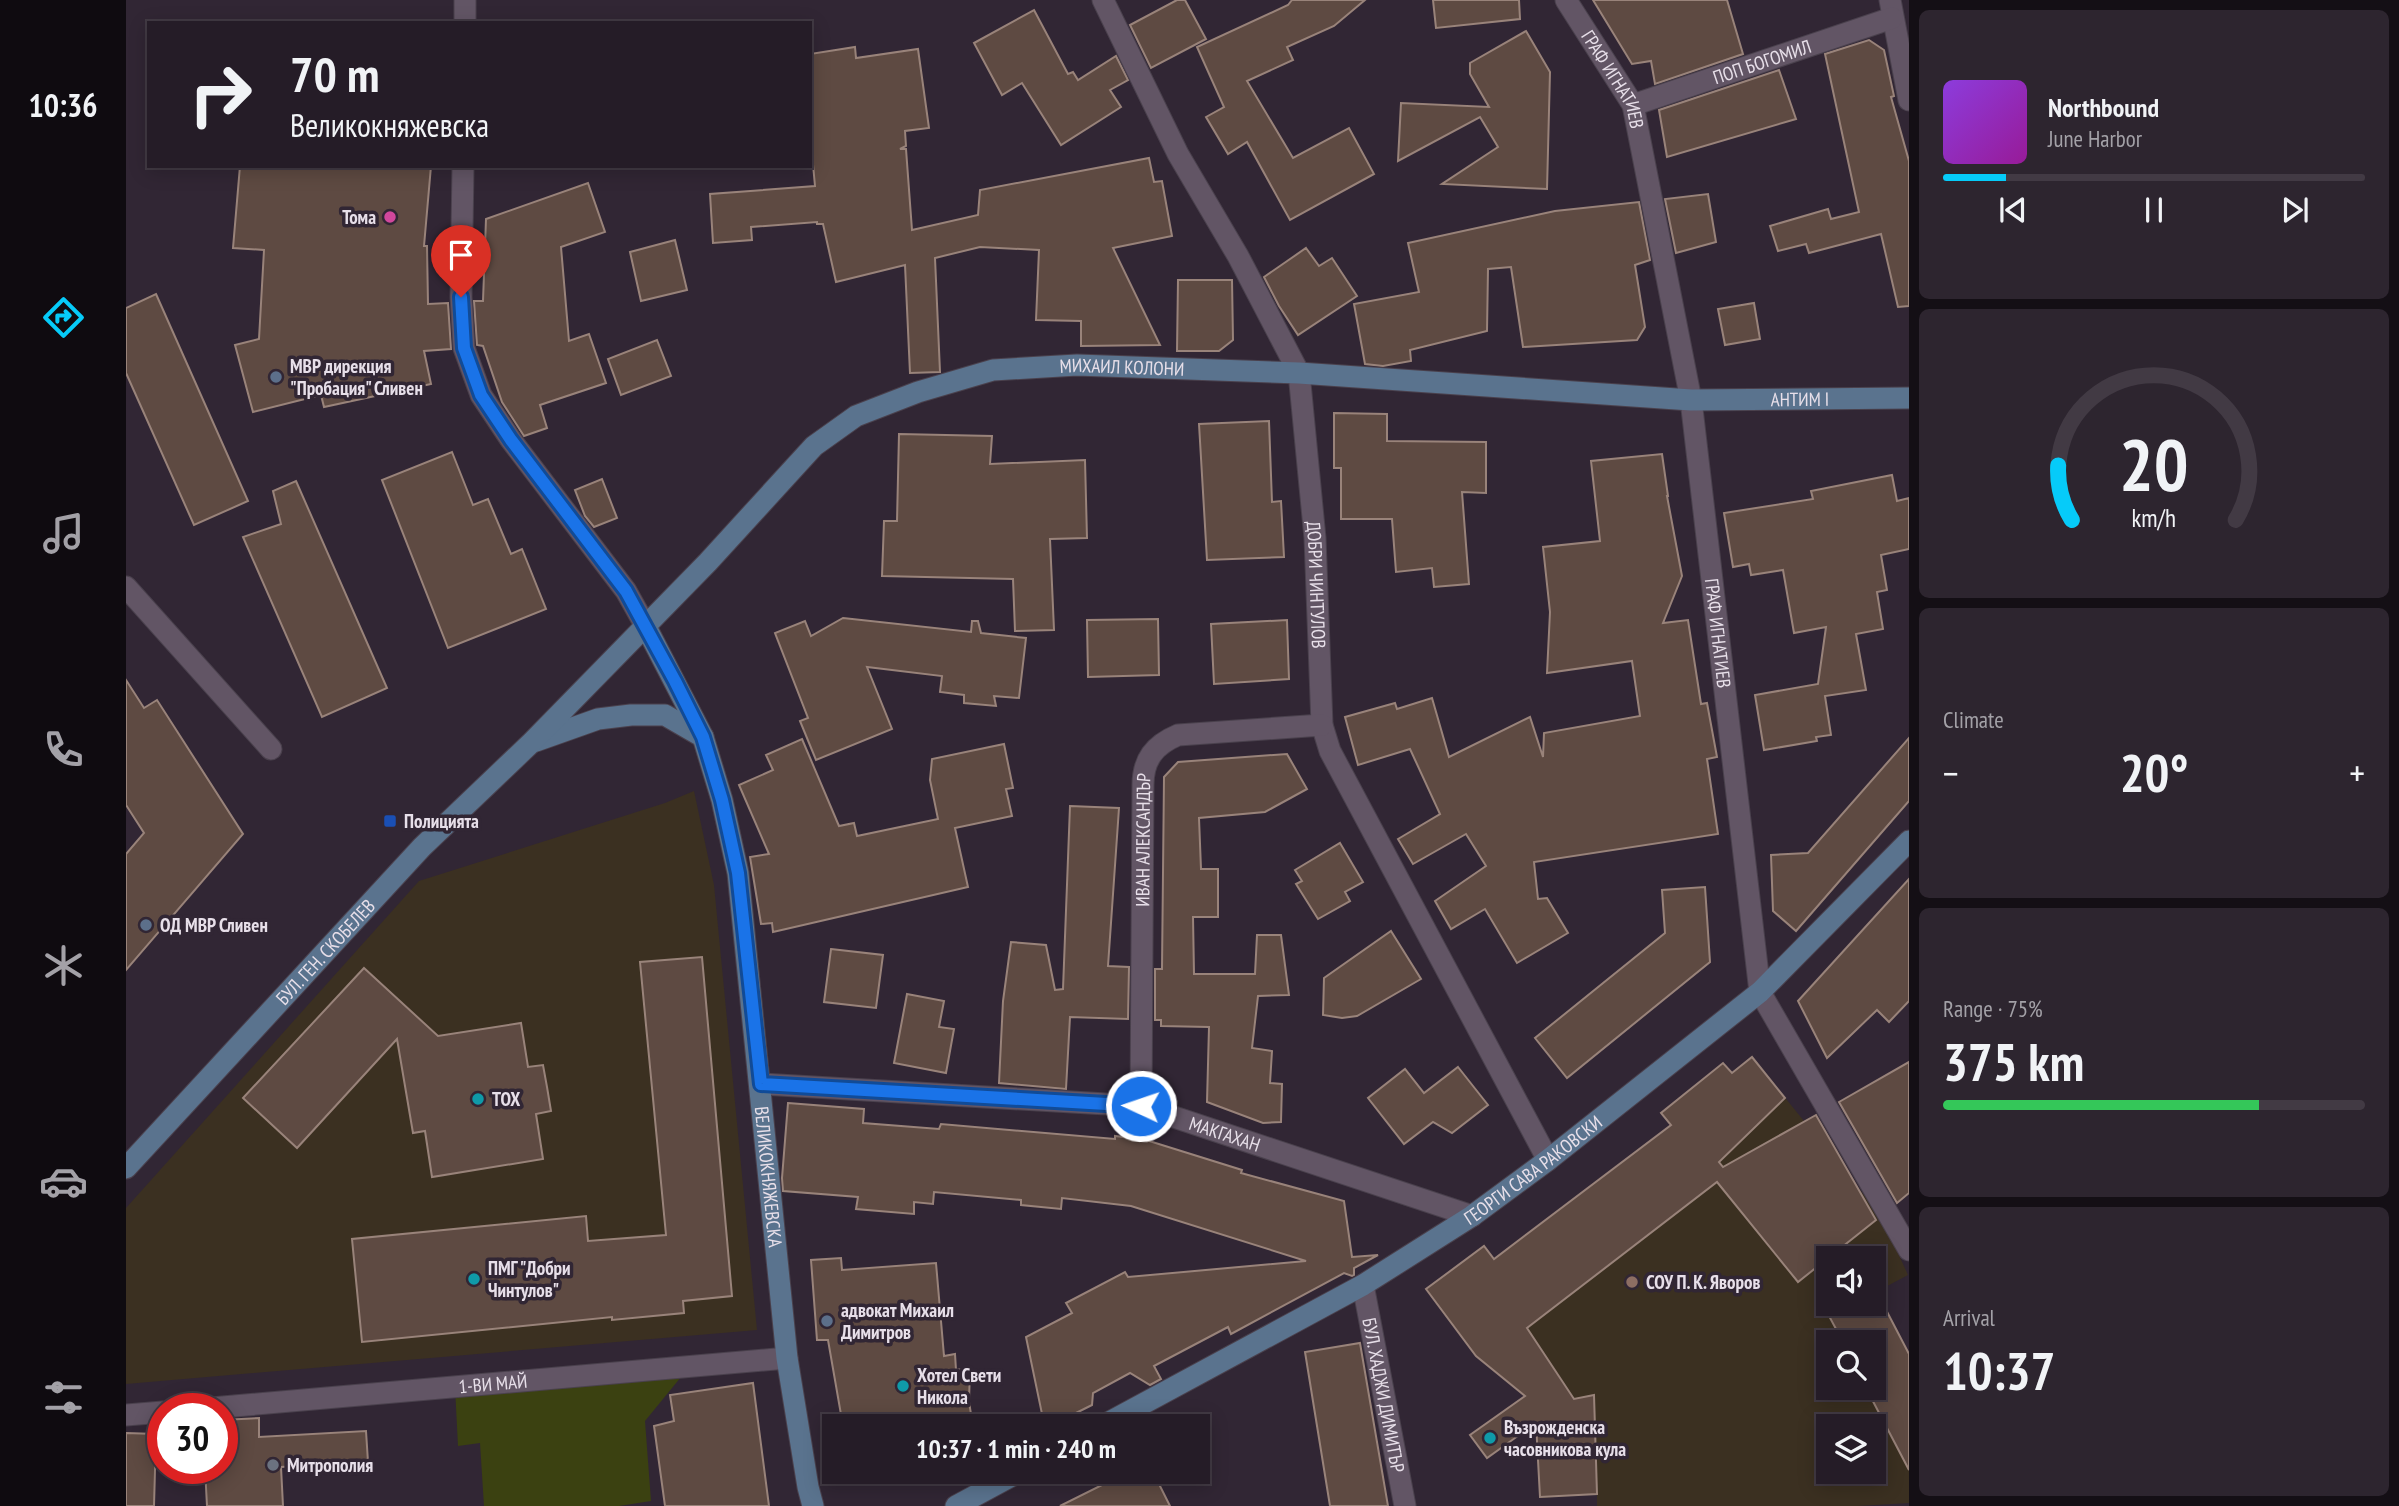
<!DOCTYPE html>
<html lang="en">
<head>
<meta charset="utf-8">
<style>
  body { margin:0; font-family:"PT Sans Narrow",sans-serif; background:#2d252f; color:#f1f3f6; height:100vh; display:flex; flex-direction:column; font-size:26px; white-space:nowrap }
  * { box-sizing:border-box; margin:0 }
  p { font-size:23px; color:#a3a1a7 }
  .icon { flex:none; width:38px; height:38px; fill:none; stroke:currentColor; stroke-width:2; stroke-linecap:round; stroke-linejoin:round }
  .map { position:relative; flex:1; overflow:hidden }
  .details { display:flex; flex-direction:column; gap:10px; padding:10px; background:#140f15; width:490px }
  .details>* { flex:none }
  .guide { position:absolute; left:21px; top:21px; width:665px; height:147px; border-radius:0px; box-shadow:0 4px 18px #0003,0 0 0 2px #423a44; background:#251c27; color:#f1f3f6; overflow:hidden }
  .buttons { position:absolute; left:1690px; top:1246px; display:grid; gap:14px }
  .buttons a { display:grid; place-items:center; width:70px; height:70px; border-radius:0px; background:#251c27; box-shadow:0 4px 18px #0003,0 0 0 2px #423a44; font-size:35px }
  .speed { position:absolute; left:21px; top:1393px; display:flex; gap:14px; font-size:35px; font-weight:700; text-align:center }
  .speed>* { display:grid; place-content:center; width:91px; height:91px; border-radius:50%; background:#251c27; box-shadow:0 4px 18px #0003,0 0 0 2px #423a44; line-height:1 }
  .speed .limit { border:10px solid #d22; background:#fff; color:#111 }
  .pin { position:absolute; display:grid; place-items:center; width:60px; height:60px; color:#fff; margin:-72px -30px; border-radius:50% 50% 50% 0; rotate:-45deg; box-shadow:0 0 7px #0007 }
  .pin .icon { rotate:45deg }
  .me { position:absolute; width:77px; margin:-38px; rotate:273deg; stroke-linejoin:round; filter:drop-shadow(0 0 5px #0008) }
  .turn { display:flex; align-items:center; gap:24px; height:147px; padding:0 28px; font-size:32px }
  .turn .icon { width:91px; height:91px; stroke-width:2.5 }
  .turn b { display:block; font-size:49px; line-height:60px }
  .big { font-size:52px; font-weight:800; line-height:1.1 }
  .details .card { flex:1; display:flex; flex-direction:column; justify-content:center; gap:10px; min-width:0; padding:0 24px; border-radius:10px; background:#2d252f }
  .details .dial { align-items:center; gap:0 }
  .dial svg { height:182px; overflow:visible; fill:none; stroke:#423a44; stroke-width:7; stroke-linecap:round; text-anchor:middle }
  .dial text { fill:#f1f3f6; stroke:none }
  .song { display:flex; align-items:center; gap:21px }
  .cover { width:84px; height:84px; border-radius:10px; background:linear-gradient(135deg,hsl(270 70% 55%),hsl(300 70% 35%)) }
  .played { height:7px; border-radius:4px; background:linear-gradient(90deg,#06cbf9 15%,#423a44 15%) }
  .keys { display:flex; justify-content:space-around; direction:ltr }
  .heat { display:flex; justify-content:space-between; align-items:center; font-size:38px; direction:ltr }
  .charge { height:10px; border-radius:5px; background:linear-gradient(90deg,#34c759 75%,#423a44 0) }
  .trip { position:absolute; left:696px; top:1414px; width:388px; height:70px; border-radius:0px; background:#251c27; box-shadow:0 4px 18px #0003,0 0 0 2px #423a44; font-weight:800; line-height:70px; text-align:center }
  main { display:flex; flex:1; min-height:0 }
  .tab-bar { display:flex; flex-direction:column; width:126px; justify-content:space-around; align-items:center; background:#0f0b10; color:#a3a1a7 }
  .tab-bar .icon { width:49px; height:49px }
  .tab-bar .on { color:#06cbf9 }
  .tab-bar b { font-size:32px; color:#f1f3f6 }
  .map>svg:first-child { display:block }
  .education { fill:#3b3021; fill-rule:evenodd }
  .green { fill:#3b4111 }
  .building { fill:#5e4a42; stroke:#99837a; stroke-width:2 }
  .lines { fill:none; stroke-linecap:round; stroke-linejoin:round }
  .street-casing { stroke:#4a414d; stroke-width:23 }
  .secondary-casing { stroke:#4a414d; stroke-width:23 }
  .street { stroke:#625565; stroke-width:21 }
  .secondary { stroke:#5a738e; stroke-width:21 }
  .route-casing { stroke:#114b97; stroke-width:18 }
  .route { stroke:#1a73e8; stroke-width:12 }
  .hotel-dot { fill:#d1479c; stroke:#312634; stroke-width:2.5 }
  .service-dot { fill:#5c6f8a; stroke:#312634; stroke-width:2.5 }
  .transit-dot { fill:#1a4fb4; stroke:#312634; stroke-width:2.5 }
  .culture-dot { fill:#0f9aa8; stroke:#312634; stroke-width:2.5 }
  .education-dot { fill:#8d6e63; stroke:#312634; stroke-width:2.5 }
  .worship-dot { fill:#6b7280; stroke:#312634; stroke-width:2.5 }
  .labels { text-anchor:middle; dominant-baseline:central; stroke-width:7; stroke-linejoin:round; paint-order:stroke }
  .street-label { font-size:19px; fill:#e7dfe9; stroke:#312634 }
  .poi-label { font-size:19px; font-weight:bold; fill:#e7dfe9; stroke:#312634; text-anchor:start }
</style>
</head>
<body>
<main>
<nav class="tab-bar">
<b>10:36</b>
<svg class="icon on" aria-label="directions" viewBox="0 0 24 24"><path d="M12 3l9 9-9 9-9-9zM9 14v-3h6M13 9l2 2-2 2"/></svg>
<svg class="icon" aria-label="music" viewBox="0 0 24 24"><path d="M9 18V5l10-2v13"/><circle cx="6" cy="18" r="3"/><circle cx="16" cy="16" r="3"/></svg>
<svg class="icon" aria-label="phone" viewBox="0 0 24 24"><path d="M5 4h4l2 5-3 2q2 4 5 5l2-3 5 2v4C11 20 4 13 5 4z"/></svg>
<svg class="icon" aria-label="climate" viewBox="0 0 24 24"><path d="M12 3v18M4 7l16 10M4 17L20 7"/></svg>
<svg class="icon" aria-label="car" viewBox="0 0 24 24"><path d="M5 17H2v-5l4-1 3-4h7l3 4 3 1v5h-3M9 17h6M6 11h13"/><circle cx="7" cy="17" r="2"/><circle cx="17" cy="17" r="2"/></svg>
<svg class="icon" aria-label="filters" viewBox="0 0 24 24"><path d="M4 7h16M4 17h16"/><circle cx="9" cy="7" r="2"/><circle cx="15" cy="17" r="2"/></svg>
</nav>
<div class="map">
<svg width="1783" height="1506" viewBox="0 0 1783 1506">
  <rect width="100%" height="100%" fill="#312634"/>
  <!-- education -->
  <g class="education">
    <path d="M568,791l20,94 43,445 -631,54v-176l293,-327 246,-78z"/>
    <path d="M1626,1057l129,159 27,59 -34,18v-35h-45v46h24l-23,12 13,26h-14v46h37l43,82v33l-51,3h-261v-12l-57,4 -4,-94 -60,-48 -50,-67 58,-43 10,13 177,-134 -10,-12 62,-50 9,10zM1703,1426h45v46h-45z"/>
  </g>
  <!-- green -->
  <path class="green" d="M564,1366l-45,55 6,80 -32,5h-135l-4,-63 -22,3 -3,-59z"/>
  <!-- building -->
  <g class="building">
    <path d="M1051,0h8l21,39 -55,29 -21,-43z"/>
    <path d="M1166,0h73l-31,26 -47,21 6,13 -46,21 46,77 56,-30 25,46 -84,46 -43,-78 -19,12 -22,-37 18,-10 -27,-60 91,-42z"/>
    <path d="M1307,0h86l1,19 -84,9z"/>
    <path d="M1467,0h134l16,54 -88,30 -4,-23 -19,3z"/>
    <path d="M908,10l34,64 5,-2 5,8 38,-24 12,24 -18,10 11,17 -60,38 -39,-62 -20,12 -28,-52z"/>
    <path d="M1400,31l24,41 -3,117 -105,-5 56,-37 -18,-30 -82,44 3,-58 88,4 -19,-33v-11z"/>
    <path d="M1743,40l15,10 10,46 -3,1 18,64v145l-11,1 -17,-73 -72,19 -3,-9 -28,7 -8,-25 58,-17 3,10 28,-7 -34,-158z"/>
    <path d="M729,47l1,11 62,-9 11,79 -24,3 1,15 -6,3h6l6,81 66,-15 2,-25 169,-32 5,24 8,-1 10,55 -59,12 47,97 -79,1v-25l-45,-1 3,-70 -59,-3 -45,11 5,114 -30,1 -5,-108 -69,17 -13,-58h-6v-2l-66,5 1,13 -39,3 -3,-49 105,-8 -5,-54v-78z"/>
    <path d="M1653,70l17,49 -129,38 -8,-47z"/>
    <path d="M114,166h191l-7,80h3l1,58 20,-1 3,46 -27,2 7,33 -107,23 -3,-12 -68,17 -18,-67 24,-6 5,-89 -31,-2z"/>
    <path d="M462,183l17,49 -44,15 8,94 20,-7 17,49 -66,22 7,23 -23,8 -22,-34 -19,-56 -6,-1 -3,-44h9l3,-82z"/>
    <path d="M1582,194l8,48 -40,11 -11,-54z"/>
    <path d="M1513,202l11,58 -15,5 10,62 -8,13 -114,7 -12,-80 -23,2 -1,62 -77,19 1,11 -28,5 -18,-2 -11,-60 65,-12 -11,-49 147,-32z"/>
    <path d="M549,240l12,50 -46,11 -11,-49z"/>
    <path d="M1180,248l13,18 13,-8 25,38 -59,39 -19,-29 -15,-29z"/>
    <path d="M1052,280h54l1,60 -14,11h-42z"/>
    <path d="M30,294l92,207 -54,24 -68,-152v-65z"/>
    <path d="M1628,303l6,36 -35,6 -7,-36z"/>
    <path d="M531,340l14,36 -50,19 -13,-36z"/>
    <path d="M1208,413l53,1v27l99,1v51l-24,-1 7,92 -35,3 -2,-19 -36,4 -4,-53h-51v-51h-7z"/>
    <path d="M1143,421l3,81 9,-1 3,56 -77,3 -8,-136z"/>
    <path d="M773,434l93,2 -2,28 95,-4 2,78 -37,1 4,91 -39,1 -2,-52 -131,-3 2,-55h13z"/>
    <path d="M326,452l21,53 15,-6 23,55 11,-5 24,60 -98,39 -66,-168z"/>
    <path d="M1536,454l6,42h-1l15,80 -19,47 25,-3 13,84 6,-1 10,54 -10,2 11,75 -184,28 4,37 9,-1 21,35 -51,30 -32,-54 -34,20 -16,-28 51,-35 -20,-32 -53,30 -15,-25 42,-25 -30,-65 -52,16 -13,-48 50,-14 2,6 35,-11 17,59 81,-40 13,40 1,-24 96,-17 -8,-55 -85,12 3,-61 -7,-65 57,-6 -9,-80z"/>
    <path d="M1766,475l5,26 12,-3v51l-28,6 6,35 -10,2 6,37 -27,5 10,56 -41,6 6,39 -15,2 1,4 -53,9 -9,-55 63,-11 8,-57 -32,6 -11,-63 -32,5 -2,-11 -16,3 -9,-54 89,-14 -2,-8z"/>
    <path d="M476,479l15,39 -23,9 -9,-11 -10,-26z"/>
    <path d="M170,481l91,207 -65,29 -79,-180 38,-13 -8,-33z"/>
    <path d="M717,618l128,14 1,-11h6l3,12 45,5 -7,60 -25,-2 2,10 -32,-3v-8l-24,-3 2,-16 -75,-9 25,62 -76,31 -16,-39 8,-3 -33,-85 30,-12 6,15z"/>
    <path d="M1032,619l1,56 -71,2 -1,-57z"/>
    <path d="M1161,620l2,59 -75,5 -3,-60z"/>
    <path d="M0,680l18,28 13,-8 86,134 -117,136v-116l18,-21 -18,-28z"/>
    <path d="M1783,738v63l-113,130 -23,-20 -2,-56 37,-2z"/>
    <path d="M676,739l37,87 15,-3 3,13 81,-17 -8,-39 2,-21 72,-15 9,44 -7,1 6,27 -57,12 13,59 -195,45 -1,-9 -11,1 -11,-67 19,-3 -30,-69 34,-15 -7,-15z"/>
    <path d="M1161,754l20,35 -42,23 -66,6 2,51h17v48h-25l1,57h61l2,-39h24l8,60 -31,1 -6,52 20,3 -2,32 12,1 -1,38 -18,1 -56,-21 2,-75 -48,-1v-6h-6v-51h7l2,-192 14,-15z"/>
    <path d="M944,806l49,2 -11,158 21,1 -1,52 -58,-2 -4,72 -67,-6 4,-82 8,-59 35,3 9,45 8,-1z"/>
    <path d="M1214,843l23,39 -18,10 5,9 -32,18 -22,-35 6,-3 -7,-11z"/>
    <path d="M1783,879v122l-20,21 -12,-12 -50,48 -29,-57z"/>
    <path d="M1579,887l5,75 -143,116 -32,-40 130,-105 -3,-43z"/>
    <path d="M1265,931l30,48 -64,37 -15,2 -19,-3 1,-37z"/>
    <path d="M705,949l52,6 -7,53 -52,-6z"/>
    <path d="M576,957l30,339 -49,5 1,12 -72,7v-3l-250,25 -10,-103 234,-23 2,25 78,-6 -26,-273z"/>
    <path d="M238,968l74,68 83,-13 7,44 15,-2 4,22 4,24 -15,3 7,45 -111,18 -7,-46 -12,2 -16,-94 -100,109 -54,-50z"/>
    <path d="M781,994l37,7 -5,26 15,2 -8,44 -52,-10z"/>
    <path d="M1626,1057l33,41 -66,64 4,5 93,-52 60,105 -78,62 -81,-100 -190,146 47,71 20,-4 3,99 -57,3 -4,-74 -49,35 -17,-23 55,-39 -49,-40 -50,-67 58,-43 10,13 177,-134 -10,-12 62,-50 9,10z"/>
    <path d="M1783,1062v131l-12,10 -58,-101z"/>
    <path d="M1332,1067l30,38 -36,28 -19,-11 -29,22 -36,-46 37,-29 19,24z"/>
    <path d="M662,1103l76,6 -1,14 76,6 2,-5 174,15v-3l31,4 96,30 -1,3 103,28 8,56 26,-2 -24,13v7l-2,1 -8,-3 -113,61 -3,-7 -74,39 7,13 -11,6 -20,-12 -37,20 -1,12 -30,15 -12,-7 -8,1 -16,-77 46,-24 -6,-10 59,-31 3,5 178,-16 -175,-55 -69,-8 -1,11 -40,-4v-5l-87,-8 -1,12 -19,-2v12l-58,-5 2,-12 -75,-6 -1,-13z"/>
    <path d="M715,1258l1,12 94,-7 8,93 11,-2 1,16 14,-2 -1,34 4,24h-130l-15,-86h-11l-6,-80z"/>
    <path d="M1727,1304h30l26,50v116l-43,-82h8v-46h-31l-14,-26z"/>
    <path d="M1234,1343l28,163h-58l-25,-154z"/>
    <path d="M627,1383l16,123h-104l-11,-80 20,-5 -4,-26z"/>
    <path d="M133,1418v19l107,-6 2,31 -87,5 2,39h-76l-2,-38h17v-48z"/>
    <path d="M0,1433l30,1 -2,72h-28z"/>
    <path d="M739,1472h95l-21,10 -1,-4 -45,7z"/>
    <path d="M1002,1472h25l17,34h-110z"/>
  </g>
  <g class="lines">
    <!-- street casing -->
    <g class="street-casing">
      <g id="street">
        <path id="s1" d="M977,0l75,154 60,102 61,117 16,165 7,187 8,26 218,409"/>
        <path id="s2" d="M1440,0l67,105 58,295 69,592 149,258"/>
        <path d="M1764,0l19,100"/>
        <path d="M339,23v-23"/>
        <path id="s3" d="M1507,105l259,-87"/>
        <path d="M337,166l-2,131 3,51 17,47 30,45 115,151 19,34"/>
        <path d="M0,587l145,162"/>
        <path id="s4" d="M635,1084l380,22 331,110"/>
        <path id="s5" d="M1015,1106l2,-321c0,-25 11,-40 35,-50l144,-10"/>
        <path id="s6" d="M1237,1285l42,221"/>
        <path id="s7" d="M74,1409l587,-51"/>
        <path d="M0,1415l37,-3"/>
      </g>
    </g>
    <!-- secondary casing -->
    <g class="secondary-casing">
      <g id="secondary">
        <path id="s8" d="M519,625l58,112 19,63 16,73 49,485 21,129 5,19"/>
        <path d="M410,741l62,-22 33,-4h34l38,22"/>
        <path id="s9" d="M0,1168l296,-321 110,-105 176,-180 106,-116 42,-30 62,-24 75,-22 84,-5 222,8 392,27 218,-2"/>
        <path id="s10" d="M976,1426l261,-141 109,-69 76,-56 212,-168 149,-151"/>
        <path d="M830,1506l63,-34"/>
      </g>
    </g>
    <!-- street -->
    <use href="#street" class="street"/>
    <!-- secondary -->
    <use href="#secondary" class="secondary"/>
  </g>
  <g class="lines">
    <!-- route casing -->
    <g class="route-casing">
      <path id="route" d="M335,297l3,51 17,47 30,45 115,151 49,90 28,56 19,63 16,73 23,211 380,22"/>
    </g>
    <!-- route -->
    <use href="#route" class="route"/>
  </g>
  <!-- markers -->
  <circle class="hotel-dot" cx="264" cy="217" r="7"/>
  <g class="service-dot">
    <circle cx="150" cy="377" r="7"/>
    <circle cx="20" cy="925" r="7"/>
    <circle cx="701" cy="1321" r="7"/>
  </g>
  <rect class="transit-dot" x="257" y="814" width="14" height="14" rx="3.5"/>
  <g class="culture-dot">
    <circle cx="352" cy="1099" r="7"/>
    <circle cx="348" cy="1279" r="7"/>
    <circle cx="777" cy="1386" r="7"/>
    <circle cx="1364" cy="1438" r="7"/>
  </g>
  <circle class="education-dot" cx="1506" cy="1282" r="7"/>
  <circle class="worship-dot" cx="147" cy="1465" r="7"/>
  <g class="labels">
    <!-- street labels -->
    <g class="street-label">
      <text stroke="none"><textPath href="#s3" startOffset="136">ПОП БОГОМИЛ</textPath></text>
      <text stroke="none"><textPath href="#s2" startOffset="93">ГРАФ ИГНАТИЕВ</textPath></text>
      <text stroke="none"><textPath href="#s9" startOffset="1323">МИХАИЛ КОЛОНИ</textPath></text>
      <text stroke="none"><textPath href="#s9" startOffset="2002">АНТИМ I</textPath></text>
      <text stroke="none"><textPath href="#s1" startOffset="634">ДОБРИ ЧИНТУЛОВ</textPath></text>
      <text stroke="none"><textPath href="#s2" startOffset="660">ГРАФ ИГНАТИЕВ</textPath></text>
      <text stroke="none"><textPath href="#s5" startOffset="266">ИВАН АЛЕКСАНДЪР</textPath></text>
      <text stroke="none"><textPath href="#s9" startOffset="294">БУЛ. ГЕН. СКОБЕЛЕВ</textPath></text>
      <text stroke="none"><textPath href="#s4" startOffset="469">МАКГАХАН</textPath></text>
      <text stroke="none"><textPath href="#s10" startOffset="502">ГЕОРГИ САВА РАКОВСКИ</textPath></text>
      <text stroke="none"><textPath href="#s8" startOffset="572">ВЕЛИКОКНЯЖЕВСКА</textPath></text>
      <text stroke="none"><textPath href="#s7" startOffset="294">1-ВИ МАЙ</textPath></text>
      <text stroke="none"><textPath href="#s6" startOffset="112">БУЛ. ХАДЖИ ДИМИТЪР</textPath></text>
    </g>
    <!-- poi labels -->
    <g class="poi-label">
      <text x="250" y="217" text-anchor="end">Тома</text>
      <text x="164" y="366">МВР дирекция<tspan x="164" dy="22">"Пробация" Сливен</tspan></text>
      <text x="278" y="821">Полицията</text>
      <text x="34" y="925">ОД МВР Сливен</text>
      <text x="366" y="1099">ТОХ</text>
      <text x="362" y="1268">ПМГ "Добри<tspan x="362" dy="22">Чинтулов"</tspan></text>
      <text x="1520" y="1282">СОУ П. К. Яворов</text>
      <text x="715" y="1310">адвокат Михаил<tspan x="715" dy="22">Димитров</tspan></text>
      <text x="791" y="1375">Хотел Свети<tspan x="791" dy="22">Никола</tspan></text>
      <text x="1378" y="1427">Възрожденска<tspan x="1378" dy="22">часовникова кула</tspan></text>
      <text x="161" y="1465">Митрополия</text>
    </g>
  </g>
</svg>
<div class="buttons">
<a><svg class="icon" aria-label="sound" viewBox="0 0 24 24"><path d="M4 9h4l5-4v14l-5-4H4zM17 9q2 3 0 6"/></svg></a>
<a><svg class="icon" aria-label="search" viewBox="0 0 24 24"><circle cx="10" cy="10" r="6"/><path d="M15 15l6 6"/></svg></a>
<a><svg class="icon" aria-label="layers" viewBox="0 0 24 24"><path d="M12 4l9 5-9 5-9-5zM3 14l9 5 9-5"/></svg></a>
</div>
<div class="speed"><div class="limit">30</div></div>
<div class="pin" style="left:335px;top:297px;background:#d93025"><svg class="icon" aria-label="arrive" viewBox="0 0 24 24"><path d="M6 21V4h12l-3 4 3 4H6"/></svg></div>
<svg class="me" style="left:1015px;top:1106px" viewBox="-20 -20 40 40"><circle r="17" fill="#1a73e8" stroke="#fff" stroke-width="3"/><path d="M0-11L8 9 0 5-8 9z" fill="#fff"/></svg>
<div class="trip">10:37 · 1 min · 240 m</div>
<div class="guide">
<div class="turn"><svg class="icon" aria-label="right" viewBox="0 0 24 24"><path d="M7 20v-9h11M14 6l5 5-5 5"/></svg><div><b>70 m</b>Великокняжевска</div></div>
</div>
</div>
<section class="details">
<div class="card">
<div class="song"><i class="cover"></i><div><b>Northbound</b><p>June Harbor</p></div></div>
<div class="played"></div>
<div class="keys"><svg class="icon" aria-label="previous" viewBox="0 0 24 24"><path d="M18 5L8 12l10 7zM5 5v14"/></svg><svg class="icon" aria-label="pause" viewBox="0 0 24 24"><path d="M8 5v14M16 5v14"/></svg><svg class="icon" aria-label="next" viewBox="0 0 24 24"><path d="M6 5l10 7-10 7zM19 5v14"/></svg></div>
</div>
<div class="card dial"><svg viewBox="0 0 100 80">
<path d="M14 69A42 42 0 1 1 86 69"/>
<path d="M14 69A42 42 0 0 1 8 45" stroke="#06cbf9"/>
<text x="50" y="56" font-size="32" font-weight="700">20</text>
<text x="50" y="72" font-size="11">km/h</text>
</svg></div>
<div class="card"><p>Climate</p>
<div class="heat"><a>−</a><b class="big">20°</b><a>+</a></div>
</div>
<div class="card"><p>Range · 75%</p><b class="big">375 km</b><div class="charge"></div></div>
<div class="card"><p>Arrival</p><b class="big">10:37</b></div>
</section>
</main>
</body>
</html>
